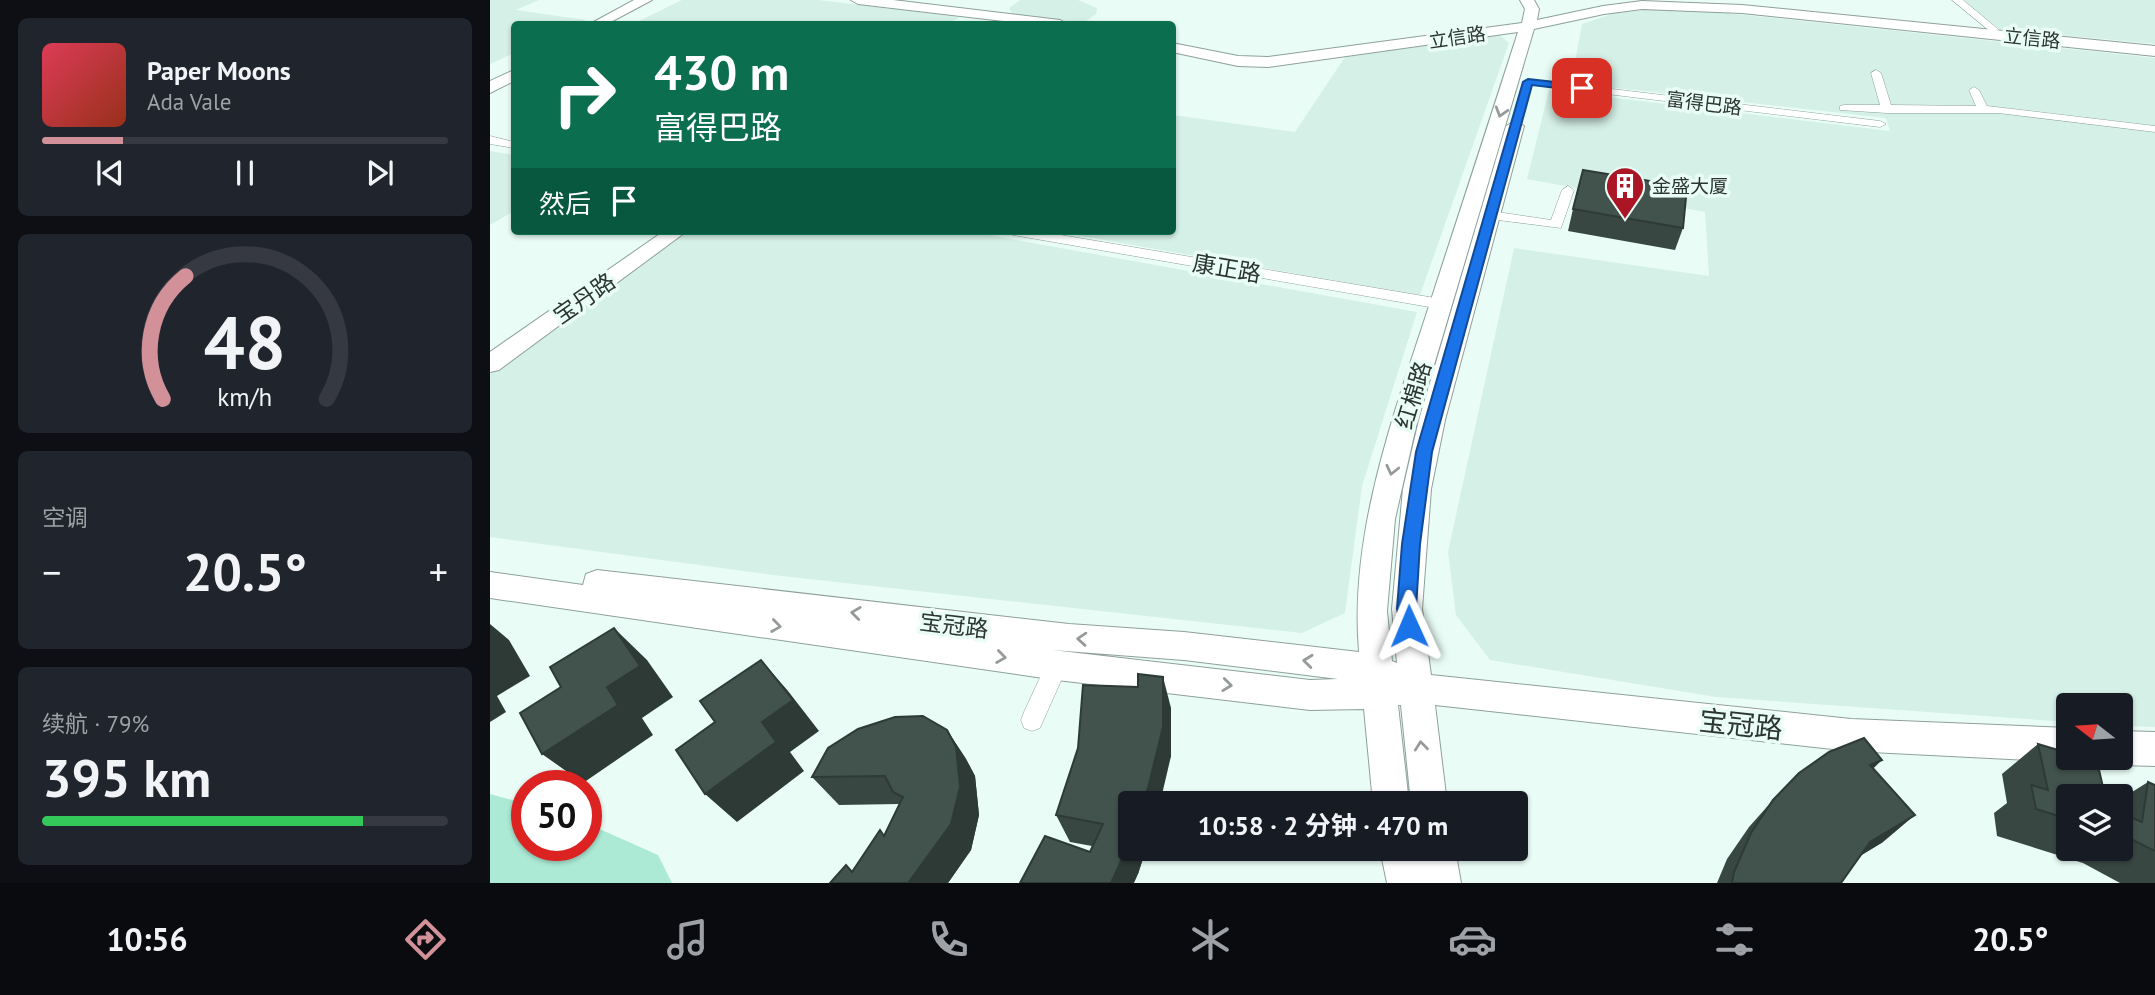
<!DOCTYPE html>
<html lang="zh">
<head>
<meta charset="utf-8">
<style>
  body { margin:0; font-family:"PT Sans","Noto Sans SC",sans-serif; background:#20242c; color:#f1f3f6; height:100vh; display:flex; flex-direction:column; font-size:26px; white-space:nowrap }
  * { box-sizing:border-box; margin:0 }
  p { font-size:23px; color:#9ea1a6 }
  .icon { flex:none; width:38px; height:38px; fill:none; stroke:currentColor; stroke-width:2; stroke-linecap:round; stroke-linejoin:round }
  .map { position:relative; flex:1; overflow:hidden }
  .drawer { display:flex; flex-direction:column; gap:18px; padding:18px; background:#0d0f14; width:490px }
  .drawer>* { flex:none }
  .top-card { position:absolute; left:21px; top:21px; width:665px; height:214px; border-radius:7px; box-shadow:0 2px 5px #0004; background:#0b6e4f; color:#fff; overflow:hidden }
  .needle { width:46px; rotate:287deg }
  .fabs { position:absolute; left:1566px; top:693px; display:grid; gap:14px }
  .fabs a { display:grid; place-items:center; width:77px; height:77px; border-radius:7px; background:#171b24; box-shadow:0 2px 5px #0004; font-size:35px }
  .speed { position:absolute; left:21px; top:770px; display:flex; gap:14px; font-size:35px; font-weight:700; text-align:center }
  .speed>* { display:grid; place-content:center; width:91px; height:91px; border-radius:50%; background:#171b24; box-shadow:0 2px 5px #0004; line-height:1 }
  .speed .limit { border:10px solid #d22; background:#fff; color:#111 }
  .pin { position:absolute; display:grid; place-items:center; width:60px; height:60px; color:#fff; margin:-30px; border-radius:14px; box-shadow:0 4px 10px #0006 }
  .me { position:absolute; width:77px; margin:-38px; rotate:359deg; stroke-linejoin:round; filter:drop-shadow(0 0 5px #0008) }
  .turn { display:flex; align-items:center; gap:24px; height:147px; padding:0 28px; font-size:32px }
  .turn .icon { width:91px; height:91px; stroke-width:2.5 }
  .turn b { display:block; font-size:49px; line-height:60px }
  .then { display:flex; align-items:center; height:66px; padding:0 28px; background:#0003; gap:14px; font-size:26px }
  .big { font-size:52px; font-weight:700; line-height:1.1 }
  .drawer .card { flex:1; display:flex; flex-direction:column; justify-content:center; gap:10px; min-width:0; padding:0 24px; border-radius:10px; background:#20242c }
  .drawer .dial { align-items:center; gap:0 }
  .dial svg { height:182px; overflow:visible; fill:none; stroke:#363941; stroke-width:7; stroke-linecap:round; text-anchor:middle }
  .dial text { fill:#f1f3f6; stroke:none }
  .song { display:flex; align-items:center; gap:21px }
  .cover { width:84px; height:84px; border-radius:10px; background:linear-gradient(135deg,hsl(350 70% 55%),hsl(10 70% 35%)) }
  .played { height:7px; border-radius:4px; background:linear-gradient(90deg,#d29099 20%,#363941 20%) }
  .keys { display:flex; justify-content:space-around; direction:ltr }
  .heat { display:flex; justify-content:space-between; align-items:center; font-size:38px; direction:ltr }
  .charge { height:10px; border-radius:5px; background:linear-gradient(90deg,#34c759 79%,#363941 0) }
  .trip { position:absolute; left:628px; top:791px; width:410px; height:70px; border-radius:7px; background:#171b24; box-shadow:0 2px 5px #0004; font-weight:700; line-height:70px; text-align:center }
  .dock { display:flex; height:112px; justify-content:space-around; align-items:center; background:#090b0e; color:#9ea1a6 }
  .dock .icon { width:49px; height:49px }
  .dock .selected { color:#d29099 }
  .dock b { font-size:32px; color:#f1f3f6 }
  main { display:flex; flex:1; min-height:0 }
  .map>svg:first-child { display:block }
  .built { fill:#d5f0e6 }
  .green { fill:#acead6 }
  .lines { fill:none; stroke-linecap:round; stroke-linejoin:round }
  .street-casing { stroke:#8ea09a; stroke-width:1 }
  .secondary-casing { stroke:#8ea09a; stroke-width:2 }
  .street { fill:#fff; fill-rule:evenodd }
  .secondary { fill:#fff; fill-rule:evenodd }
  .wall { fill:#394742 }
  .shaded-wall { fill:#2e3a36 }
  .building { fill:#42534d; stroke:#2e3a36; stroke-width:2 }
  .oneway { stroke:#969a98 }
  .route { fill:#1a73e8; stroke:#114b97; stroke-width:2 }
  .labels { text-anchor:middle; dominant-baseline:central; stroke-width:7; stroke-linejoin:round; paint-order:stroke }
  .far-street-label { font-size:19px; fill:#2d3532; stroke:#e9fdf6 }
  .far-poi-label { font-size:19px; fill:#2d3532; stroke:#e9fdf6; text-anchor:start }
  .street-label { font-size:23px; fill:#2d3532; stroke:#e9fdf6 }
  .near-street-label { font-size:28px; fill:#2d3532; stroke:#e9fdf6 }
</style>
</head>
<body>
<main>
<section class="drawer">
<div class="card">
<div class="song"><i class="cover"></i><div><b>Paper Moons</b><p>Ada Vale</p></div></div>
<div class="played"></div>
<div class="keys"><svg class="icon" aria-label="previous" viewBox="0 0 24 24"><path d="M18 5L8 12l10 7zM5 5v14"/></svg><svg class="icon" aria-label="pause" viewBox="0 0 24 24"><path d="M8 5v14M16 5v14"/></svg><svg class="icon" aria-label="next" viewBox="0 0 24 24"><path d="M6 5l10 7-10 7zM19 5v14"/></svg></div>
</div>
<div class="card dial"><svg viewBox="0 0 100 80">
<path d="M14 69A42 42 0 1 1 86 69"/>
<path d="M14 69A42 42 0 0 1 24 15" stroke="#d29099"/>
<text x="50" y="56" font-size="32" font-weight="700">48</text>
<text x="50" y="72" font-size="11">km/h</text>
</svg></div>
<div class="card"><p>空调</p>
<div class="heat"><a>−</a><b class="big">20.5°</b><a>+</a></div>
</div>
<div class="card"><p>续航 · 79%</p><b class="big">395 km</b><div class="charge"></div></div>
</section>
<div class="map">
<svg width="1665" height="883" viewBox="0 0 1665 883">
  <rect width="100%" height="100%" fill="#e9fdf6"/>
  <!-- built -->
  <g class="built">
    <path d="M0,0h49l-23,10 70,10 -10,4h-62v29l-24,11z"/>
    <path d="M192,0h136l142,17 -11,7h-316z"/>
    <path d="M530,0h58l19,8 -1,6 -14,10 -69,-9 -4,-7z"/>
    <path d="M1472,0h193v44l-156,-15z"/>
    <path d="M1169,9l67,4 429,45v669l-34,-1v-21h-53v17l-352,-25 -226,-37 -34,-45 -8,-63 66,-304 195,28 -4,-64 -178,-33 22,-89 341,41 -4,-13 -315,-35 11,-59 33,-11z"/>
    <path d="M1010,35l9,8 -89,252 -368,-64h120l1,-116 122,17 50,-75z"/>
    <path d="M0,151l24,4v56l-24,14z"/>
    <path d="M198,231h278l451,81 -55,174 -17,127 -43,20 -521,-57 -291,-39v-163z"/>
  </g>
  <!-- green -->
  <path class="green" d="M0,794l37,10v41h59v-22l72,32 14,28h-182z"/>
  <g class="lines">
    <!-- street casing -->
    <g class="street-casing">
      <g id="street">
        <path d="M1462,0h11l36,30 -8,2z"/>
        <path d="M1386,70l5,3 10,32 85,1 -7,-16 5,-3 5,3 8,16 168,20v6l-157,-19h-111l-47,-3v-4l4,-1h36l-9,-32z"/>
        <path d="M1038,79l352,42 6,3 -6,3 -356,-43 -1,-2z"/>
        <path d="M0,136l24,6v6l-24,-4z"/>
        <path d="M1078,186l6,4 -13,38 -71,-9 -7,-4 7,-4 61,9 11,-30z"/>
        <path d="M516,231h31l404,68 7,5 -7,5 -428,-74z"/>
        <path d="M567,655l8,3 3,7 -28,63 -8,3 -8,-3 -3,-8 3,-8 25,-54z"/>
      </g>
    </g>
    <!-- secondary casing -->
    <g class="secondary-casing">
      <g id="secondary">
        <path d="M144,0h18l-45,24h-17z"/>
        <path d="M361,0h42l167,20 7,4h-39l-170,-20z"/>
        <path d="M1030,0h14l5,9 -2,11 66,-14 39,-5 100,4 413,41v10l-413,-43 -100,-4 -38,5 -70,15 -117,393 -22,97 -8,92 5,50 5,2 -5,-54 11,-120 16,-69 87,-294 9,-5 9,5 -79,294 -14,69 -9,120 9,66 420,44 217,9v30h10l-10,4 -217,-11 -416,-46 12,98h-36l-10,-98h-3l11,98h-36l-9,-94 -54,1 -253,-30 -567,-82v-26l93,13 3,-11 11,-4 472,54 115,8 175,20c-10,-118 34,-235 70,-346 30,-92 60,-183 89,-274l-250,35 -30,-1 -66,-14v-9l66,13 30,1 254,-34 3,-14zM562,650l132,10 154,19 -28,1z"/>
        <path d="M24,70v11l-24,12v-12z"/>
        <path d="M174,231h23l-188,139 -9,2v-20z"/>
        <path d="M1631,731l34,1v34l-34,-1 -12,-5 -1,-2h13z"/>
        <path d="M890,849h75l6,34h-74z"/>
      </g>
    </g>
    <!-- street -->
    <use href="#street" class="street"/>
    <!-- secondary -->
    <use href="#secondary" class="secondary"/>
  </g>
  <!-- wall -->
  <g class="wall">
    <path d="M1083,209l110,19 -8,22 -107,-19z"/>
    <path d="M681,708v48l-41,93h16l-8,25 -48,-22 2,-6 -22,-4 -14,-27z"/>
    <path d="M457,730l19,29 9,17 4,39 -8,35 -23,33h-118l23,-12 32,-37 14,-30 -60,1 -27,-28z"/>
    <path d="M1548,744l30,52v53h53v-50l27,-17 7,3v98h-35l-37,-20 -86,-27 -3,-23 13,-10 -5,-29z"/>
    <path d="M1383,769l10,73 -23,14 -19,27h-124l10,-24 22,-32 24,-27z"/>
  </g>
  <!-- shaded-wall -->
  <g class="shaded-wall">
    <path d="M0,624l19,16 21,36 -33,20 9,16 -16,10z"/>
    <path d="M124,628l33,32 26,37 -31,21 11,17 -70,48 -41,-29 65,-67z"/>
    <path d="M271,660l27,31 31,40 -29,21 14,19 -67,51 -32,-28 57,-72z"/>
    <path d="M673,677l8,31v48l-11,47h-18z"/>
    <path d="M457,730l19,29 9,17 4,39 -8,35 -23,33h-40z"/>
    <path d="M1392,760l-29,28 17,-23z"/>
    <path d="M1425,815l-32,27 -43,26 30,-26z"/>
    <path d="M640,838v11h16l-8,25 -4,9h-23z"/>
  </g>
  <!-- building -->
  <g class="building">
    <path d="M1093,170l104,17 -4,41 -110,-19z"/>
    <path d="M124,628l26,38 -33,21 11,18 -76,49 -22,-41 41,-26 -11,-20z"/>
    <path d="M271,660l32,40 -31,22 14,20 -71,52 -29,-44 39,-28 -15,-21z"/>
    <path d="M648,674l25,3v50l-15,61 -6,15h-12v35l-3,10 -16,35h-91l25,-47 45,16 13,-28 -47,-9 22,-67 5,-63 55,2z"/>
    <path d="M433,716l24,14 9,17 4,40 -9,37 -43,59h-78l16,-18 6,7 28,-42 4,6 19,-39 -10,-5 -8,-16 -73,1 16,-29 30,-19 37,-12z"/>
    <path d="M1374,738l18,22 -12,5 45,50 -45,27 -29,41h-109l2,-11 17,-39 22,-33 26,-27 30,-21z"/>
    <path d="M1548,744l30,9v5h17l12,3 8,35h-37v23l-32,-10 -5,-24 17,5z"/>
    <path d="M1658,782l7,3v66l-28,-14 -6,-2v-22l21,9z"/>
  </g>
  <!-- one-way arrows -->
  <defs><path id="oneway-chevron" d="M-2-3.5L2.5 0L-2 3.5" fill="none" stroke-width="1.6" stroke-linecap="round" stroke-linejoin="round" transform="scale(1.75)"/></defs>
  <g class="oneway">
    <use href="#oneway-chevron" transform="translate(1011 112) rotate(107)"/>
    <use href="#oneway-chevron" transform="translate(902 470) rotate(103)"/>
    <use href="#oneway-chevron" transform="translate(366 613) rotate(-173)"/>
    <use href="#oneway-chevron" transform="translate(286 626) rotate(8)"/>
    <use href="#oneway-chevron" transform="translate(592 639) rotate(-176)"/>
    <use href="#oneway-chevron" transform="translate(511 657) rotate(8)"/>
    <use href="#oneway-chevron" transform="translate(818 661) rotate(-174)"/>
    <use href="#oneway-chevron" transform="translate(737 685) rotate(7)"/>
    <use href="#oneway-chevron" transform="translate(931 746) rotate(-96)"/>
  </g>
  <!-- route -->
  <path class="route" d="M1038,79l54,6 5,3 -5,3 -50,-6 -100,367 -12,92 -4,65 2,17 -3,5 -6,3 -7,-3 -5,-22 5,-65 14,-92 107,-370z"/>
  <!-- icons -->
  <defs>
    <g id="building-pin" transform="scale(2.0125)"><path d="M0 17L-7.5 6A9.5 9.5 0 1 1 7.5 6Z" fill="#ab1627" stroke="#e9fdf6"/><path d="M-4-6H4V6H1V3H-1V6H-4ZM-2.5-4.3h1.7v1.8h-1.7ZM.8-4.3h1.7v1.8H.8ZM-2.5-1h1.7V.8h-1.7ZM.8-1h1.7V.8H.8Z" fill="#fff"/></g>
  </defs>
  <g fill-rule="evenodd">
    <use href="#building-pin" x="1135" y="186"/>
  </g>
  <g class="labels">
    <!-- far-street labels -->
    <g class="far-street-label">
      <text transform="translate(967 37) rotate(-8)">立信路</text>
      <text transform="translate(1542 38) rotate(6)">立信路</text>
      <text transform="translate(1214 103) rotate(7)">富得巴路</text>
    </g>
    <!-- far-poi labels -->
    <g class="far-poi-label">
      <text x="1162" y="186">金盛大厦</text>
    </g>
    <!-- street labels -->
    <g class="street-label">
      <text transform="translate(737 268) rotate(10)">康正路</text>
      <text transform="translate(94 298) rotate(-35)">宝丹路</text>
      <text transform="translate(923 395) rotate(-73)">红棉路</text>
      <text transform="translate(464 625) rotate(7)">宝冠路</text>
    </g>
    <!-- near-street labels -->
    <g class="near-street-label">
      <text transform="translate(1251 724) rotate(6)">宝冠路</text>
    </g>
  </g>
</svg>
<div class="fabs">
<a><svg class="needle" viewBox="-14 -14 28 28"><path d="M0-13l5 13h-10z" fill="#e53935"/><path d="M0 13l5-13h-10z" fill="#9ea1a6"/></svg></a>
<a><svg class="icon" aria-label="layers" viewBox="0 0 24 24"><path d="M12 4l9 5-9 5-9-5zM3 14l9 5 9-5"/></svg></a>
</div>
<div class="speed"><div class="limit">50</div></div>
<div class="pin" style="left:1092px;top:88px;background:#d93025"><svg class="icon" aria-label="arrive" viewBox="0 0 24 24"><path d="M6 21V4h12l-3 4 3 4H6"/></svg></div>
<svg class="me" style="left:919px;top:626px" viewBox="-20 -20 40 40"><path d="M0-17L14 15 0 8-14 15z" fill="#1a73e8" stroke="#fff" stroke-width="4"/></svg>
<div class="trip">10:58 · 2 分钟 · 470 m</div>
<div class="top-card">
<div class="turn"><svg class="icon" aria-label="right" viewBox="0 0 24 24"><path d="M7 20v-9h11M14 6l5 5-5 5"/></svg><div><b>430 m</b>富得巴路</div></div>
<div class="then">然后<svg class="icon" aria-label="arrive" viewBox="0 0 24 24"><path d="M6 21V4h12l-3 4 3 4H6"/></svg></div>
</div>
</div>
</main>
<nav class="dock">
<b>10:56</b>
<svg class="icon selected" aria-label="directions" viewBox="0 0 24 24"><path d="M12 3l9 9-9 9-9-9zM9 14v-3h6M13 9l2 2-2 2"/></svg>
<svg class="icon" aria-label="music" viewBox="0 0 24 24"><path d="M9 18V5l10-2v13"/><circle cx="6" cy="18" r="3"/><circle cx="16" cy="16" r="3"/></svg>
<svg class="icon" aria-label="phone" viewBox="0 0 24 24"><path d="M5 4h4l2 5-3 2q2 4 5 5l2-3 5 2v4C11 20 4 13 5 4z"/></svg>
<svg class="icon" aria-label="climate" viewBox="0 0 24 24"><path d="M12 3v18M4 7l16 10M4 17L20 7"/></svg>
<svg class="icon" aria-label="car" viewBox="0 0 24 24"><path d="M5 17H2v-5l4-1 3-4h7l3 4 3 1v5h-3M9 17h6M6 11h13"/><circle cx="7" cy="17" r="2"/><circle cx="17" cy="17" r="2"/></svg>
<svg class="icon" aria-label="filters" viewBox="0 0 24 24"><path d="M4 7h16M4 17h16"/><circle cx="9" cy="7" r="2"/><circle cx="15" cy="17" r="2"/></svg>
<b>20.5°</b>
</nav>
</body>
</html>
